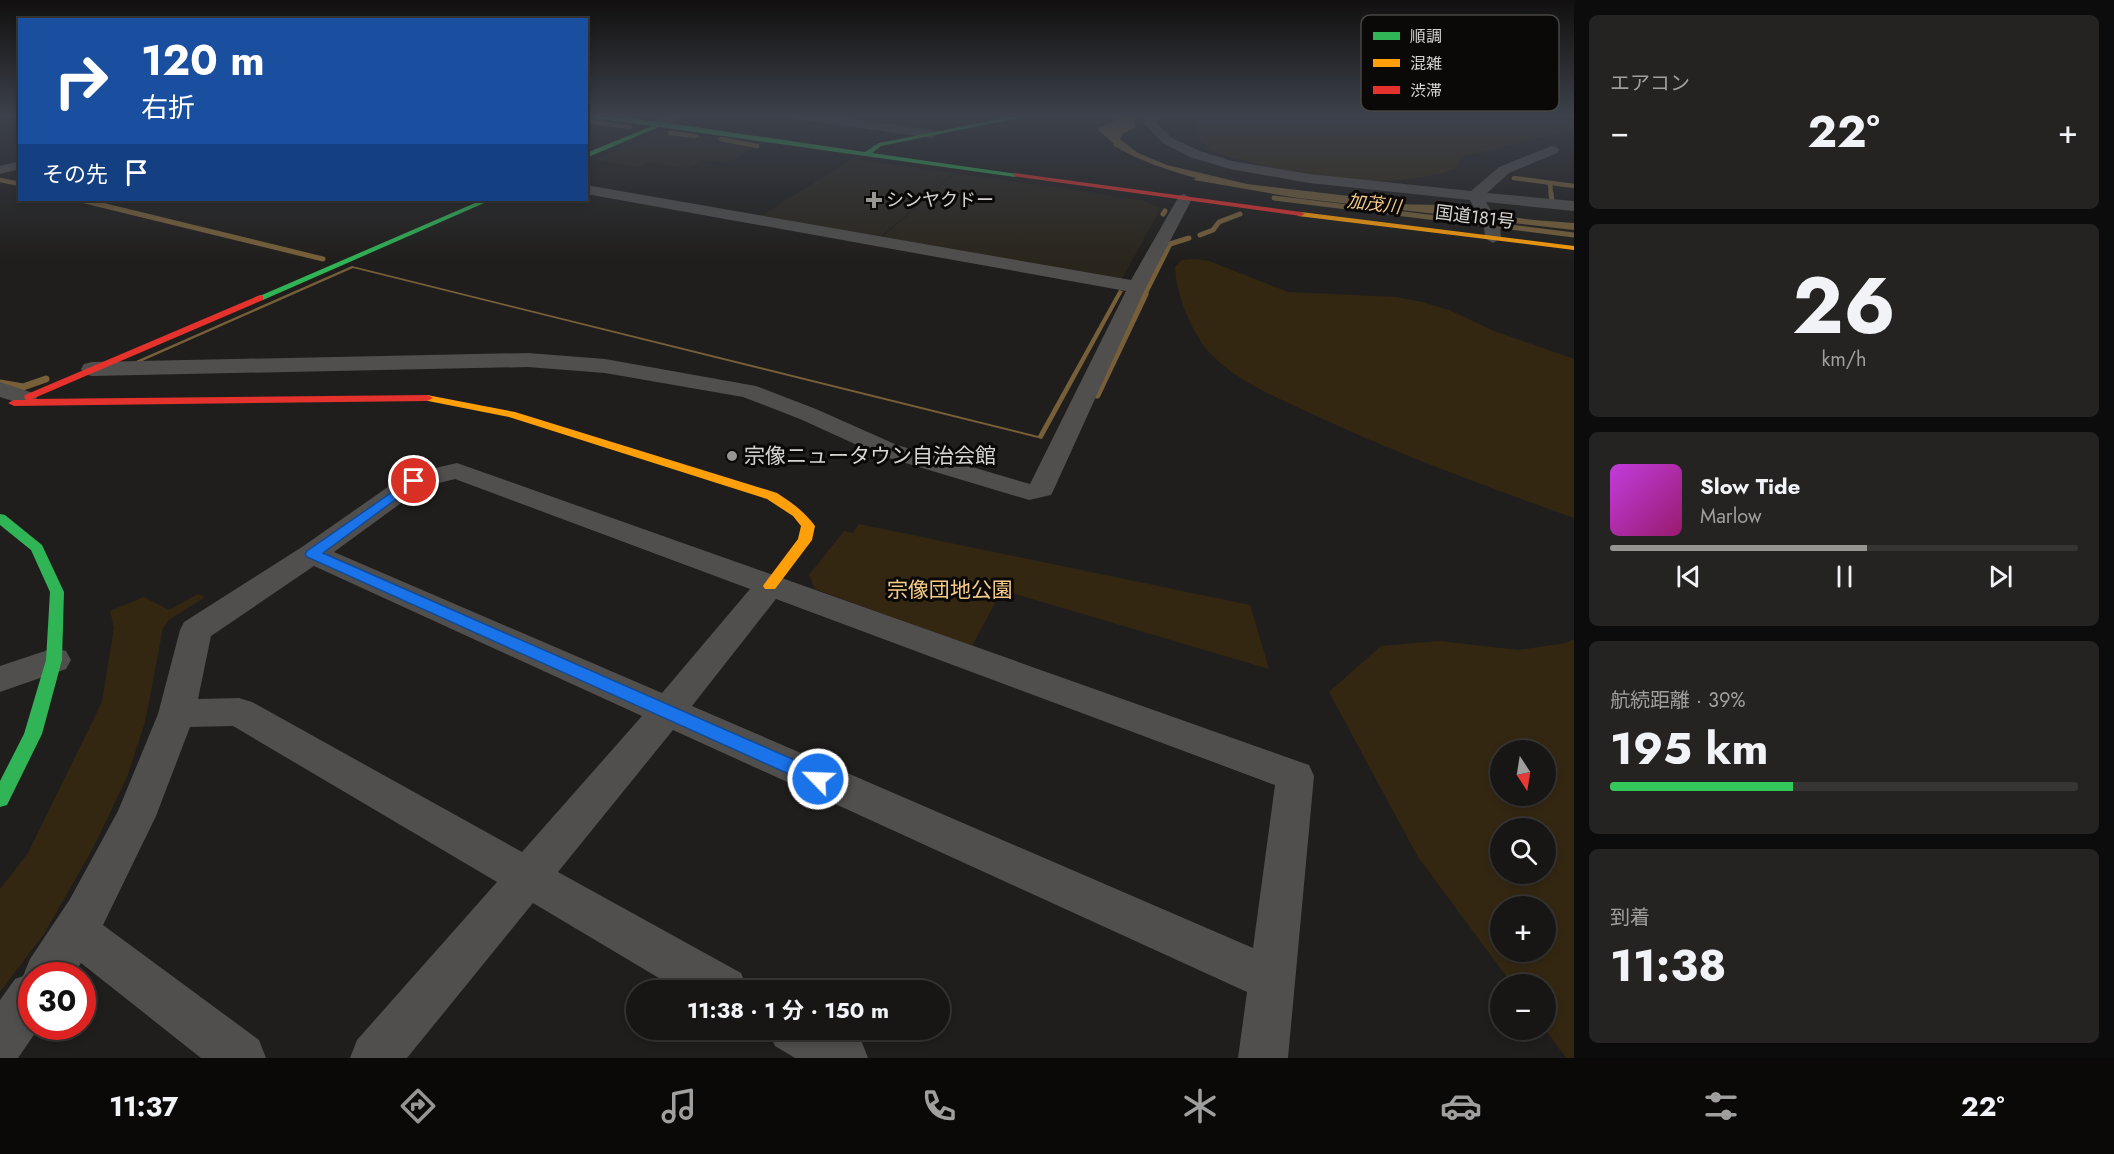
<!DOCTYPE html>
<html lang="ja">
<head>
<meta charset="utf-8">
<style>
  body { margin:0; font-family:Jost,"Noto Sans JP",sans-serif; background:#252322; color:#f1f3f6; height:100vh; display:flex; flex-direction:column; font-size:22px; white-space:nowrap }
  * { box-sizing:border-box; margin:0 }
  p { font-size:20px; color:#9f9fa0 }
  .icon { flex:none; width:33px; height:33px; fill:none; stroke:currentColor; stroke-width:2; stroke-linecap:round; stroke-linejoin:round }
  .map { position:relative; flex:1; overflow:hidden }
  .side { display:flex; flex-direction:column; gap:15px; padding:15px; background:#0d0c0c; width:540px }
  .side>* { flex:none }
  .banner { position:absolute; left:18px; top:18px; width:570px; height:183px; border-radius:0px; box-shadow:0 3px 9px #0003,0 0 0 2px #363534; background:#1a4fa0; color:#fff; overflow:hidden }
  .needle { width:39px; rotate:168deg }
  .tools { position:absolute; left:1490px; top:740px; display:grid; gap:12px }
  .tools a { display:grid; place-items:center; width:66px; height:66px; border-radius:50%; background:#181615; box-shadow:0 3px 9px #0003,0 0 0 2px #363534; font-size:30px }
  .speed { position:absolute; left:18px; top:962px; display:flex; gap:12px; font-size:30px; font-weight:700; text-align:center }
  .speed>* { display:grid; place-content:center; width:78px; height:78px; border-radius:50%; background:#181615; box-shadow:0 3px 9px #0003,0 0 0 2px #363534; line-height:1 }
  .speed .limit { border:9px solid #d22; background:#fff; color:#111 }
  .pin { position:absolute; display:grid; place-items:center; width:51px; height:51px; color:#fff; margin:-26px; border:3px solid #fff; border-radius:50%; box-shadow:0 2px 6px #0007 }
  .me { position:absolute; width:66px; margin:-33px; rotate:294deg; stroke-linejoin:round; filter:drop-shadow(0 0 4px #0008) }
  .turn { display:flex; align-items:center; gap:21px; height:126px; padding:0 24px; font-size:27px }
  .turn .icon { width:78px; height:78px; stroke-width:2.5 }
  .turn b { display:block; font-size:42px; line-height:51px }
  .then { display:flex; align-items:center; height:57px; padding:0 24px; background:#0003; gap:12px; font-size:22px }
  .big { font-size:45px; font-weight:700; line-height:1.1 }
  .side .card { flex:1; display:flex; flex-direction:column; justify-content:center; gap:9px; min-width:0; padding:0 21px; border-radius:9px; background:#252322 }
  .side .dial { align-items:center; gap:0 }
  .dial b { font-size:78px; line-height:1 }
  .song { display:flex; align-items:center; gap:18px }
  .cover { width:72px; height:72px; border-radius:9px; background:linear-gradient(135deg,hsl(290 70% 55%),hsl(320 70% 35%)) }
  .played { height:6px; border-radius:3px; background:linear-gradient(90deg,#979592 55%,#363534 55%) }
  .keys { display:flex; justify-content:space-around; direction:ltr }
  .heat { display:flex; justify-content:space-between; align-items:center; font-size:33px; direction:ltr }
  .charge { height:9px; border-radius:4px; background:linear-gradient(90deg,#34c759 39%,#363534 0) }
  .trip { position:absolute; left:626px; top:980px; width:324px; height:60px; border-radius:30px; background:#181615; box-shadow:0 3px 9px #0003,0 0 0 2px #363534; font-weight:700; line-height:60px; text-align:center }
  .menu { display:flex; height:96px; justify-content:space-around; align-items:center; background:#0a0908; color:#9f9fa0 }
  .menu .icon { width:42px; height:42px }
  .menu .current { color:#979592 }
  .menu b { font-size:27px; color:#f1f3f6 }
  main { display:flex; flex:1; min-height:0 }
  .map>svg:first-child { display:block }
  .built { fill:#2a251c }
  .green { fill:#332712; fill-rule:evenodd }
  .water { fill:#776039 }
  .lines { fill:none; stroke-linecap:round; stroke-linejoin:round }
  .stream-far2 { stroke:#776039; stroke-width:4.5 }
  .stream-far1 { stroke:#776039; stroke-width:5 }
  .stream { stroke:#776039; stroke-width:7 }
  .street { fill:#504f4d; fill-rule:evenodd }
  .fast { fill:#30b455; fill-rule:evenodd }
  .slow { fill:#ff9f0a; fill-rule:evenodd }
  .jam { fill:#e5322d; fill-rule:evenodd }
  .route { fill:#1a73e8; stroke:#114b97; stroke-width:1.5 }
  .poi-dot { fill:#979592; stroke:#0a0907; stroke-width:2 }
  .labels { text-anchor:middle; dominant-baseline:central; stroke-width:6; stroke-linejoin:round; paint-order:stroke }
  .far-poi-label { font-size:18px; fill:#d7d5d2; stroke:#0a0907; text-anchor:start }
  .far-water-label { font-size:18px; font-style:italic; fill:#f3ca86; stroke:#0a0907 }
  .far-street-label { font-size:18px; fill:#d7d5d2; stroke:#0a0907 }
  .poi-label { font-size:21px; fill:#d7d5d2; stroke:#0a0907; text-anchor:start }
  .park-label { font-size:21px; fill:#f5cb87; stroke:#0a0907 }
  .key { fill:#0a0907; stroke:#484644; stroke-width:1.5 }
  .key-label { font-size:16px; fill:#d7d5d2 }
</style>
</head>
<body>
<main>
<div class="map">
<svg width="1574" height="1058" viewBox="0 0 1574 1058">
  <rect width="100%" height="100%" fill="#201e1c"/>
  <!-- built -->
  <g class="built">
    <path d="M814,114h194l-86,16z"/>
    <path d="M673,132l57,8 31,5 -35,18 -23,-3 -16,8 -37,-6 -12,5 -44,-7 61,-27z"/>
    <path d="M852,159l102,14 -76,66 -121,-21z"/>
    <path d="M955,173l186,27 20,8 -41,74 -240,-43z"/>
  </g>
  <!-- green -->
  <g class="green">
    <path d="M1199,114h375v16l-113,27 -5,12c-76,25 -160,7 -235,-15l-12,-5 -14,-18z"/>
    <path d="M1194,259l15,2 79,31 108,5 26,5 27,8 45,21 80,28v159c-89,-32 -176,-64 -262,-104 -35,-17 -73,-31 -101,-60 -19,-19 -35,-61 -36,-87l7,-7z"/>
    <path d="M859,524l391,81 19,64 -267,-79 -30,56 -157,-57 -6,-14 35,-44 9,2z"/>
    <path d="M198,594l7,3 -36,23 -6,8 -18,94 -18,55 -34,71 -49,86 -44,58v-103l28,-36 74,-151 12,-74 -4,-17 34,-14 25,13z"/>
    <path d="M1574,639v419h-8l-21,-29v-45h-33l-94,-127 -89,-165 52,-46 58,-5 79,9 48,-7zM1500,750h45v45h-45zM1500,828h45v45h-45zM1500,906h45v45h-45z"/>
  </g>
  <!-- water -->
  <g class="water">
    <path d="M1112,114h25l-3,8 2,5 -12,6 -4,6 18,14 29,12 80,19 102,12 41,8 50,1 20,5 74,10 40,3v7l-276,-32 -104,-18 2,-2c-29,-8 -56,-17 -82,-32l-1,-3 -16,-14 21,-10z"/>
    <path d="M352,266l686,170 81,-146 4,1 -81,148 -689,-171 -213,94 -4,-1z"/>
  </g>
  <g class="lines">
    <!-- stream-far2 -->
    <g class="stream-far2">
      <path d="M586,121l44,6"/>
      <path d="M670,133l26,3"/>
      <path d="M721,139l36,7"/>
      <path d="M1514,178l60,8"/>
      <path d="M0,180l20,4"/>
      <path d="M1550,183l1,12"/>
    </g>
    <!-- stream-far1 -->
    <g class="stream-far1">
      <path d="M1551,193l1,8"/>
      <path d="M1274,198l300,37"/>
      <path d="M81,200l242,59"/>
      <path d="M1163,214l2,-3"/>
      <path d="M1200,235l13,-5 6,-8 21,-8"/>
      <path d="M1144,296l26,-52 19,-6"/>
    </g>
    <!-- stream -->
    <g class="stream">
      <path d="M0,383l23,4 23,-8"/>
      <path d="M1097,395l48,-101"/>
    </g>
    <!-- street -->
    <g class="street">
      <path d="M669,114h15l-19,13h-8v-6z"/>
      <path d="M782,114h34l116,16 6,4 -6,4 -144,-20z"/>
      <path d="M1146,114h12l-2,9 16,15 28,13 32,10 77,13 162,17 28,-24 53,-21 5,1 2,3 -2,3 -48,20 -22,20 87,8v10l-88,-9 14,24 1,12 -8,5 -8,-5 -1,-12 -14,-26 -161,-17 -79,-14 -40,-12 -27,-14 -19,-19z"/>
      <path d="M20,161v8l-20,5v-8z"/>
      <path d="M586,185l545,95 48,-84 5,-2 8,5 -46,88 -92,202 -3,6 -22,5 -150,-45 -79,-36 -57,-22 -138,-24 -77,-6 -436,9 -8,-2 -3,-5 3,-5 8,-2 436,-9 77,6 151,27 60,23 81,36 133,39 96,-193 -540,-97z"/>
      <path d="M0,382l33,11 4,5 -4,5 -8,2 -25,-8z"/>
      <path d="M457,463l852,302 5,11 -26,282h-50l9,-66 -574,-262 -115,142 183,101 7,17h-69l-146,-87 -126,155h-57l7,-18 140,-158 -264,-156 -43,1 -34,89 -53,109 156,115 7,18h-65l-120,-95 -8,12h-41v51h8l-22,32h-18v-58l15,-21 8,-3 7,-17 40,-60 48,-88 40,-97 22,-84 4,-8 118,-75 103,-72zM455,479l295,110 -88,104 -328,-141 89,-65zM314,566l328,150 -120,136 -270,-150 -13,-4 -41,1 13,-63zM776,599l499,186 -22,163 -561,-242z"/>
      <path d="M54,648l12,3 5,9 -5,9 -66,23v-26z"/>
      <path d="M768,1029h72l21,11 7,18h-73l-20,-12z"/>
    </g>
    <!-- fast -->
    <g class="fast">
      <path d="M586,114l75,8 204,30 14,-9 145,-29h13l-156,32 -9,7 145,21 -2,3 -356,-50 -73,31v-5l66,-27 -66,-9z"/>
      <path d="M482,200h9l-228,100 -8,-2z"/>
      <path d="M0,514l5,1 37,30 22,47 -2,68 -20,74 -35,71 -7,2v-26l24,-47 22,-74 4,-68 -19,-42 -31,-25z"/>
    </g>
    <!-- slow -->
    <g class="slow">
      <path d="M1301,212l273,34v4l-276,-34v-4z"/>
      <path d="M427,395l88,17 262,81c15,10 27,18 38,33l-3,14 -37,49h-10l-2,-3 2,-3 33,-44 3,-13 -8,-10 -26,-17 -258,-82 -86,-17 -2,-2z"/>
    </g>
    <!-- jam -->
    <g class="jam">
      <path d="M1015,173l286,39 4,2 -4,2 -288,-40z"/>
      <path d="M260,295l3,1v4l-231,99 395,-4 6,3 -6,3 -413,5 -6,-3 6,-3h12l-2,-3 1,-2z"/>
    </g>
  </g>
  <!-- sky -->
  <linearGradient id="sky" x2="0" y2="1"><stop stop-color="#12100f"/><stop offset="0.44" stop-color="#3c414b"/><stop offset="1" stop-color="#3c414b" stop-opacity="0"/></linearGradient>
  <rect width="1574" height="262" fill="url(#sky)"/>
  <!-- route -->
  <path class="route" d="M414,477l6,4 -2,2 -95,70 501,220 3,6 -3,5 -6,2 -7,-2 -504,-227 -2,-3 2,-3z"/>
  <!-- markers -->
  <g class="poi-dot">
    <path d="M871 191h6v6h6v6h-6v6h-6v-6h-6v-6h6z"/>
    <circle cx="732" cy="456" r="6"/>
  </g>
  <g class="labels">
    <!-- far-poi labels -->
    <g class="far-poi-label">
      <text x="886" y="200">シンヤクドー</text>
    </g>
    <!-- far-water labels -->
    <g class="far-water-label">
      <text transform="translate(1374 204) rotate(7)">加茂川</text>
    </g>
    <!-- far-street labels -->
    <g class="far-street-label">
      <text transform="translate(1475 217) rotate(7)">国道181号</text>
    </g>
    <!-- poi labels -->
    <g class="poi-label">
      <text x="744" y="456">宗像ニュータウン自治会館</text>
    </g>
    <!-- park labels -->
    <g class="park-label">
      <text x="950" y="590">宗像団地公園</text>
    </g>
  </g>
  <!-- legend -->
  <rect x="1361" y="15" width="198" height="96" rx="9" class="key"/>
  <rect x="1373" y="32" width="27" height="8" fill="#30b455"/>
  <rect x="1373" y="59" width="27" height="8" fill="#ff9f0a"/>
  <rect x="1373" y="86" width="27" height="8" fill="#e5322d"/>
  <g class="key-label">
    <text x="1410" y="42">順調</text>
    <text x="1410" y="69">混雑</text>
    <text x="1410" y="96">渋滞</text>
  </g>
</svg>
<div class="tools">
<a><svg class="needle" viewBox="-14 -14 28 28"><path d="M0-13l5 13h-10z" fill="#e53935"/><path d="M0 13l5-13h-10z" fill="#9f9fa0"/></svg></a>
<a><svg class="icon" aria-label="search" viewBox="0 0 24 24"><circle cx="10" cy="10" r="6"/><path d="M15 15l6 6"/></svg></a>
<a>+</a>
<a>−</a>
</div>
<div class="speed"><div class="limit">30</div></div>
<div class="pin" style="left:414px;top:481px;background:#d93025"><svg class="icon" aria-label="arrive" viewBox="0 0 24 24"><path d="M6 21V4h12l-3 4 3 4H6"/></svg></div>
<svg class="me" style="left:818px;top:779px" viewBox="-20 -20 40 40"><circle r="17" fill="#1a73e8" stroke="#fff" stroke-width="3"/><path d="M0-11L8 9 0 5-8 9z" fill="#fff"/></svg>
<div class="trip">11:38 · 1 分 · 150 m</div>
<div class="banner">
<div class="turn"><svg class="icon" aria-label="right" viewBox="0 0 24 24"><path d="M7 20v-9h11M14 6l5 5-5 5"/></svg><div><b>120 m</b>右折</div></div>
<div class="then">その先<svg class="icon" aria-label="arrive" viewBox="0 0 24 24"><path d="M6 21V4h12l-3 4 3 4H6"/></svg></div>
</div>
</div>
<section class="side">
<div class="card"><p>エアコン</p>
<div class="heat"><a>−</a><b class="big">22°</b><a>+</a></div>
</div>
<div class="card dial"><b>26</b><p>km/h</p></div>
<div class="card">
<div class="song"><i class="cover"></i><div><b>Slow Tide</b><p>Marlow</p></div></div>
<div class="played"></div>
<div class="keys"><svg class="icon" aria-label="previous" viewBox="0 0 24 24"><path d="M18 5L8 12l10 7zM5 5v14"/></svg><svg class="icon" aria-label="pause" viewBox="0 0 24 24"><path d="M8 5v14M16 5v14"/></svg><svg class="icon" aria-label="next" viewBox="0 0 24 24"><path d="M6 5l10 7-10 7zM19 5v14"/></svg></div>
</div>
<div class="card"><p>航続距離 · 39%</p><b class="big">195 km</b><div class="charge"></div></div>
<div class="card"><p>到着</p><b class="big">11:38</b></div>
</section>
</main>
<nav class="menu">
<b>11:37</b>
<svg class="icon current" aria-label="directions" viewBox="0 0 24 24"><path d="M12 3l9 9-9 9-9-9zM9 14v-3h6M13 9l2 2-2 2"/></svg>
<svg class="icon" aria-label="music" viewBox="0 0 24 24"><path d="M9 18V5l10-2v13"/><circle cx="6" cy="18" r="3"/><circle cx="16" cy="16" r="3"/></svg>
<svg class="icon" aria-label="phone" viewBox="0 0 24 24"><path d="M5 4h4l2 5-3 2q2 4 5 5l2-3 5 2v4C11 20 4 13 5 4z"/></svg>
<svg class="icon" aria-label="climate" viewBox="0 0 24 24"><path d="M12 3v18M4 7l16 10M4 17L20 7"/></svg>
<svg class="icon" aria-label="car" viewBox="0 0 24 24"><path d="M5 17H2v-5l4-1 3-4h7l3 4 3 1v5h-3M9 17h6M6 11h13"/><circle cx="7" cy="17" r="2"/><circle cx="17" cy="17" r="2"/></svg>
<svg class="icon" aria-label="filters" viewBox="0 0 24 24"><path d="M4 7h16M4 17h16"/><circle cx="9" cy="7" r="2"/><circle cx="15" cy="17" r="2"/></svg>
<b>22°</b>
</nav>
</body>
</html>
